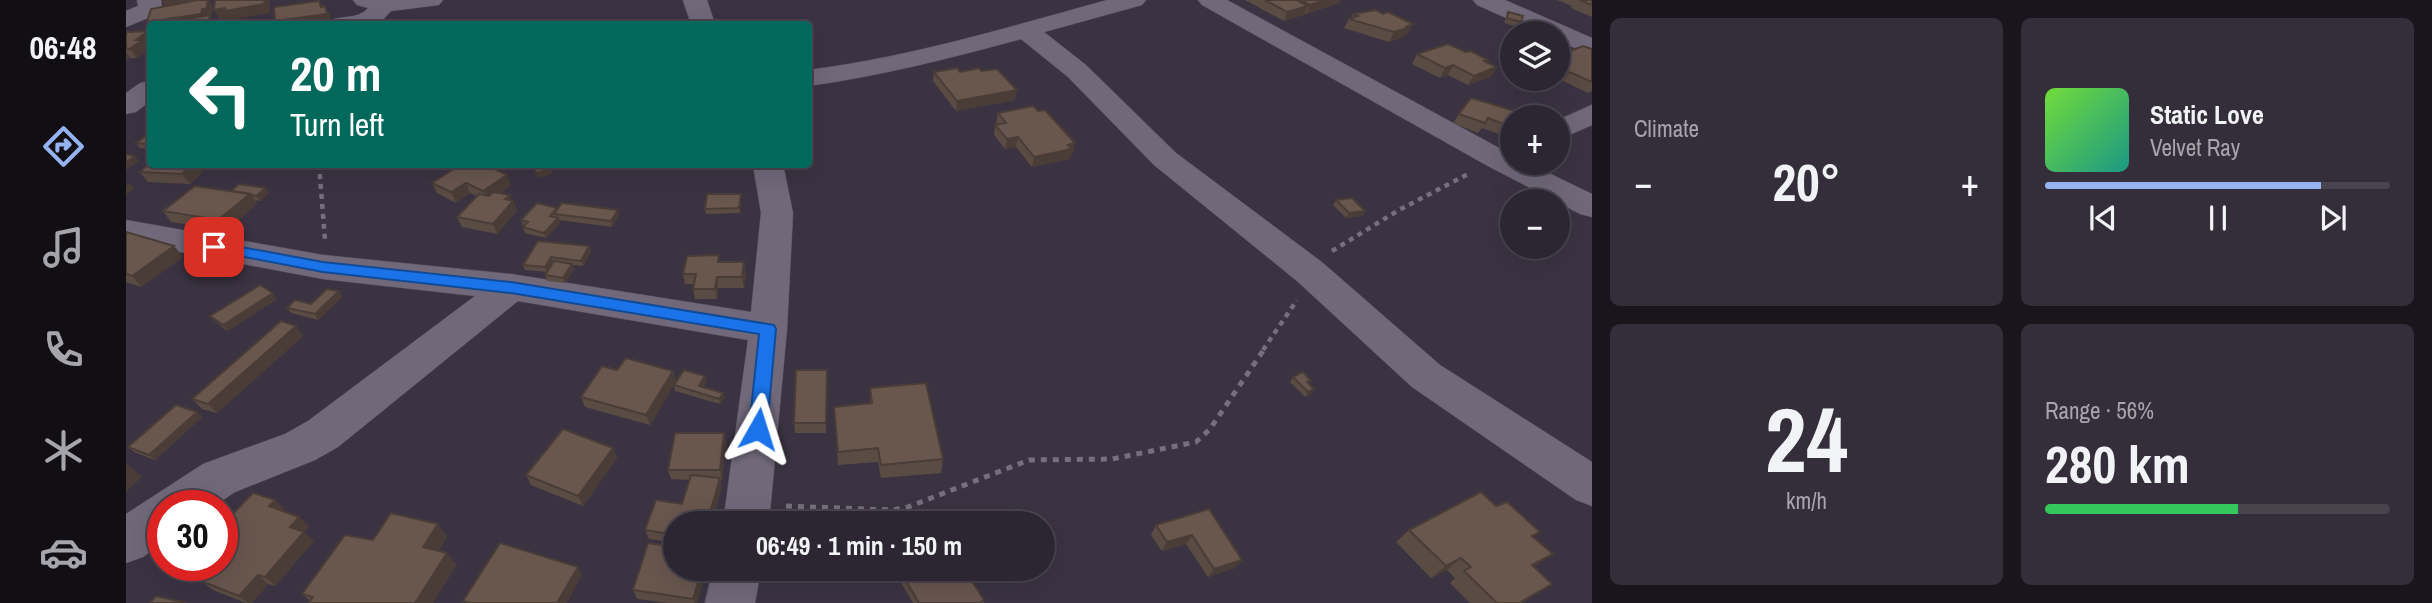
<!DOCTYPE html>
<html lang="en">
<head>
<meta charset="utf-8">
<style>
  body { margin:0; font-family:"Archivo Narrow",sans-serif; background:#342e3a; color:#f1f3f6; height:100vh; display:flex; flex-direction:column; font-size:26px; white-space:nowrap }
  * { box-sizing:border-box; margin:0 }
  p { font-size:23px; color:#a6a5ac }
  .icon { flex:none; width:38px; height:38px; fill:none; stroke:currentColor; stroke-width:2; stroke-linecap:round; stroke-linejoin:round }
  .map { position:relative; flex:1; overflow:hidden }
  .panel { display:flex; flex-direction:column; gap:18px; padding:18px; background:#18151c; width:840px }
  .panel>* { flex:none }
  .guide { position:absolute; left:21px; top:21px; width:665px; height:147px; border-radius:7px; box-shadow:0 7px 28px #0002,0 0 0 2px #48434d; background:#00695c; color:#fff; overflow:hidden }
  .tools { position:absolute; left:1374px; top:21px; display:grid; gap:14px }
  .tools a { display:grid; place-items:center; width:70px; height:70px; border-radius:50%; background:#2c2632; box-shadow:0 7px 28px #0002,0 0 0 2px #48434d; font-size:35px }
  .speed { position:absolute; left:21px; top:490px; display:flex; gap:14px; font-size:35px; font-weight:700; text-align:center }
  .speed>* { display:grid; place-content:center; width:91px; height:91px; border-radius:50%; background:#2c2632; box-shadow:0 7px 28px #0002,0 0 0 2px #48434d; line-height:1 }
  .speed .limit { border:10px solid #d22; background:#fff; color:#111 }
  .pin { position:absolute; display:grid; place-items:center; width:60px; height:60px; color:#fff; margin:-30px; border-radius:14px; box-shadow:0 4px 10px #0006 }
  .me { position:absolute; width:77px; margin:-38px; rotate:6deg; stroke-linejoin:round; filter:drop-shadow(0 0 5px #0008) }
  .turn { display:flex; align-items:center; gap:24px; height:147px; padding:0 28px; font-size:32px }
  .turn .icon { width:91px; height:91px; stroke-width:2.5 }
  .turn b { display:block; font-size:49px; line-height:60px }
  .big { font-size:52px; font-weight:700; line-height:1.1 }
  .panel .widget { flex:1; display:flex; flex-direction:column; justify-content:center; gap:10px; min-width:0; padding:0 24px; border-radius:10px; background:#342e3a }
  .panel .dial { align-items:center; gap:0 }
  .dial b { font-size:91px; line-height:1 }
  .song { display:flex; align-items:center; gap:21px }
  .cover { width:84px; height:84px; border-radius:10px; background:linear-gradient(135deg,hsl(100 70% 55%),hsl(170 70% 35%)) }
  .played { height:7px; border-radius:4px; background:linear-gradient(90deg,#95b2f1 80%,#48434d 80%) }
  .keys { display:flex; justify-content:space-around; direction:ltr }
  .heat { display:flex; justify-content:space-between; align-items:center; font-size:38px; direction:ltr }
  .charge { height:10px; border-radius:5px; background:linear-gradient(90deg,#34c759 56%,#48434d 0) }
  .panel .tiles { flex:1; display:grid; gap:18px; grid-template-columns:repeat(2,1fr) }
  .trip { position:absolute; left:537px; top:511px; width:392px; height:70px; border-radius:35px; background:#2c2632; box-shadow:0 7px 28px #0002,0 0 0 2px #48434d; font-weight:700; line-height:70px; text-align:center }
  main { display:flex; flex:1; min-height:0 }
  .tabs { display:flex; flex-direction:column; width:126px; justify-content:space-around; align-items:center; background:#120f14; color:#a6a5ac }
  .tabs .icon { width:49px; height:49px }
  .tabs .selected { color:#95b2f1 }
  .tabs b { font-size:32px; color:#f1f3f6 }
  .map>svg:first-child { display:block }
  .lines { fill:none; stroke-linecap:round; stroke-linejoin:round }
  .minor-casing { stroke:#59525f; stroke-width:1 }
  .path-far1 { stroke:#766f7d; stroke-width:4.5; stroke-dasharray:5 5; stroke-linecap:butt }
  .path { stroke:#766f7d; stroke-width:5; stroke-dasharray:6 6; stroke-linecap:butt }
  .minor { fill:#71697a; fill-rule:evenodd }
  .wall { fill:#5a4b43 }
  .shaded-wall { fill:#4a3d37 }
  .building { fill:#69574e; stroke:#4a3d37; stroke-width:2 }
  .route { fill:#1a73e8; stroke:#114b97; stroke-width:2 }
</style>
</head>
<body>
<main>
<nav class="tabs">
<b>06:48</b>
<svg class="icon selected" aria-label="directions" viewBox="0 0 24 24"><path d="M12 3l9 9-9 9-9-9zM9 14v-3h6M13 9l2 2-2 2"/></svg>
<svg class="icon" aria-label="music" viewBox="0 0 24 24"><path d="M9 18V5l10-2v13"/><circle cx="6" cy="18" r="3"/><circle cx="16" cy="16" r="3"/></svg>
<svg class="icon" aria-label="phone" viewBox="0 0 24 24"><path d="M5 4h4l2 5-3 2q2 4 5 5l2-3 5 2v4C11 20 4 13 5 4z"/></svg>
<svg class="icon" aria-label="climate" viewBox="0 0 24 24"><path d="M12 3v18M4 7l16 10M4 17L20 7"/></svg>
<svg class="icon" aria-label="car" viewBox="0 0 24 24"><path d="M5 17H2v-5l4-1 3-4h7l3 4 3 1v5h-3M9 17h6M6 11h13"/><circle cx="7" cy="17" r="2"/><circle cx="17" cy="17" r="2"/></svg>
</nav>
<div class="map">
<svg width="1466" height="603" viewBox="0 0 1466 603">
  <rect width="100%" height="100%" fill="#3b3342"/>
  <g class="lines">
    <!-- minor casing -->
    <g class="minor-casing">
      <g id="minor">
        <path d="M11,0h24l1,9 -4,5 -32,13v-16l12,-5z"/>
        <path d="M227,0h90l-4,5 -48,6 -12,13h-48l3,-5c12,-3 26,-1 34,-11l-11,-3z"/>
        <path d="M557,0h24l8,24h-24z"/>
        <path d="M981,0h39l-4,5 -98,27 42,33 90,88 147,110 117,102 152,97v44l-16,-6 -164,-113 -115,-106 -143,-116 -86,-88 -47,-38c-70,19 -140,37 -213,47v-16c103,-13 201,-43 299,-70z"/>
        <path d="M1072,0h29l285,155v8h16l64,31v23l-12,-3 -94,-49 -284,-160z"/>
        <path d="M1347,0h32l87,38v17l-34,-14v-8h-18l-63,-28z"/>
        <path d="M24,81v20l-14,11 -10,2v-21l14,-10z"/>
        <path d="M1466,105v20l-34,15v-20z"/>
        <path d="M627,164h30l10,49 -6,116 -18,194h-46l25,-183 -230,-39 -180,146 -23,13 -80,32 -21,14h-51v36l-20,15 -17,6v-49l77,-50 82,-30 23,-13 167,-125 -152,-17 -197,-37v-22l197,35 188,19 240,38 10,-99z"/>
        <path d="M587,569h48l-6,34h-50z"/>
      </g>
    </g>
    <!-- path-far1 -->
    <g class="path-far1">
      <path d="M193,164l6,76"/>
      <path d="M1206,251l67,-41 71,-37"/>
      <path d="M1137,350l34,-50"/>
    </g>
    <!-- path -->
    <path class="path" d="M660,506l106,4 16,-3 121,-47 83,-1 84,-17 14,-13 55,-81"/>
    <!-- minor -->
    <use href="#minor" class="minor"/>
  </g>
  <!-- wall -->
  <g class="wall">
    <path d="M1119,0h96l-2,3 -55,18z"/>
    <path d="M1431,0h35v17l-21,-9 1,-2z"/>
    <path d="M1382,12l13,10 -3,5 -14,-4z"/>
    <path d="M1227,14h30l30,10 -5,9 -4,2 -1,2 -14,5 -45,-14 5,-9 2,-1z"/>
    <path d="M0,32l24,3v8l-4,3 3,3 -12,9h-7l-4,3z"/>
    <path d="M1466,49v42l-4,2 -25,-12 -7,3 -12,-5h14v-21h1l3,-4z"/>
    <path d="M1340,52l22,8 -1,2 4,15 -23,8 -20,-10 -8,3 -28,-14 5,-10z"/>
    <path d="M808,72h26l55,28 -59,11 -23,-30z"/>
    <path d="M1389,111l-16,23 -17,-6 -4,5 -25,-10 6,-9z"/>
    <path d="M872,113l75,40 -2,1 -1,5 -38,8 -16,-20 -11,2 -11,-14 1,-10h3l-2,-2z"/>
    <path d="M24,133v19l-2,-3 -8,-1 -4,-5z"/>
    <path d="M84,164l-20,20 -42,-2 -8,-10z"/>
    <path d="M306,183l79,2 -11,8 13,8 4,10 -20,23 -35,-7 -5,-10 20,-21 -7,-3 -14,10 -19,-10z"/>
    <path d="M105,191l38,2 -9,8 -5,-1 2,4 -31,27 -55,-9 -8,-11z"/>
    <path d="M615,199l-1,14 -34,1 -1,-5z"/>
    <path d="M1210,200l29,11 -3,5 -16,2 -13,-13z"/>
    <path d="M431,210l62,5 -7,12 -53,-7 1,3 -14,15 -21,-5 -2,-6 1,-1 -1,-1 -2,-5z"/>
    <path d="M0,232l48,14 9,11 -42,30 -15,-5z"/>
    <path d="M463,246l2,6 -8,14 -11,-1 2,4 -9,14 -18,-2 -2,-6 2,-3 -22,-2 -2,-5z"/>
    <path d="M594,262l26,10 -2,16h-26l-1,11h-22l-2,-10 1,-5h-9l-2,-10z"/>
    <path d="M213,291l3,6 -24,23 -27,-7 -4,-5 24,-4z"/>
    <path d="M151,299l-50,32 -12,-10 -5,-5z"/>
    <path d="M170,326l7,10 -86,77 -15,-4 -10,-10z"/>
    <path d="M491,370l56,1 3,10 -26,44 -65,-18 -4,-10z"/>
    <path d="M701,370l-1,63h-31l-1,-10z"/>
    <path d="M579,376l2,5 -4,6 20,6 1,5 -4,6 -45,-13 -1,-6z"/>
    <path d="M1167,377l21,12 -3,5 -6,3 -15,-15z"/>
    <path d="M744,388l73,71 -2,14 -60,5 -3,-16 -40,3 -4,-58 36,-3z"/>
    <path d="M76,417l-47,43 -21,-8 -6,-5z"/>
    <path d="M600,443l-4,37h-2l2,8 -46,35v20l-27,-4 -4,-9 37,-26 8,-24 -19,-1 -3,-9z"/>
    <path d="M487,448l4,10 -34,48 -52,-21 -5,-10z"/>
    <path d="M149,500l9,9 -1,2 26,15 -5,6 10,9 -39,45 -7,-2 -16,19h-6l-33,-13 -12,-9 7,-7 -21,-9h35l5,-45z"/>
    <path d="M1370,506l44,26 -7,5 2,30 17,17 -30,19h-52l-20,-20 5,-5 -8,-8 -16,8 -35,-36 13,-12z"/>
    <path d="M1083,509l26,59 -27,9 -22,-33 -24,7 -11,-16 5,-10z"/>
    <path d="M312,524l9,13 -9,14 19,14 -147,36 -8,-7 71,-54z"/>
    <path d="M581,569l-10,34h-29l-31,-4 -4,-9z"/>
    <path d="M767,569h71l20,31v3h-71z"/>
  </g>
  <!-- shaded-wall -->
  <g class="shaded-wall">
    <path d="M39,0h41l-39,10 -5,-9z"/>
    <path d="M82,0h1l4,7 -2,11 5,6h-66v3l-3,-5 55,-13z"/>
    <path d="M139,0h4l1,2v11l-39,7 -2,-2 -9,2 -6,-10z"/>
    <path d="M1198,0h17l-2,3 -33,11 4,-9z"/>
    <path d="M193,1l5,9 1,-4 5,9 2,8 -13,1h-42l-2,-3 46,-14z"/>
    <path d="M1182,6l-4,9 -20,6 3,-9z"/>
    <path d="M1287,24l-5,9 -4,2 -1,2 -14,5 5,-10z"/>
    <path d="M22,31l2,4v8l-4,3 3,3 -12,9 -7,-9 6,-9z"/>
    <path d="M0,52l4,6 -4,3z"/>
    <path d="M1327,65l-5,10 -8,3 5,-10z"/>
    <path d="M1371,67l-6,10 -23,8 6,-9z"/>
    <path d="M1444,72l-7,9 -7,3 6,-9z"/>
    <path d="M891,90l-2,10 -59,11 1,-10z"/>
    <path d="M892,137l-2,10 -11,2 2,-10z"/>
    <path d="M949,143l-2,10 -2,1 -1,5 -38,8 2,-10z"/>
    <path d="M9,156l4,5 -13,9v-8z"/>
    <path d="M66,164h18l-20,20 -8,-10z"/>
    <path d="M425,169l2,5 -15,4 -2,-5z"/>
    <path d="M381,175l4,10 -24,16 -4,-10z"/>
    <path d="M4,183l4,5 -8,7v-9z"/>
    <path d="M340,183l4,10 -14,10 -5,-11z"/>
    <path d="M140,188l3,5 -9,8 -4,-5z"/>
    <path d="M124,194l7,10 -31,27 -8,-11z"/>
    <path d="M384,195l7,16 -20,23 -4,-10 12,-25z"/>
    <path d="M492,210l1,5 -7,12 -1,-6z"/>
    <path d="M1239,211l-3,5 -16,2 3,-5z"/>
    <path d="M432,218l2,5 -14,15 -2,-5z"/>
    <path d="M48,246l9,11 -42,30 -9,-11z"/>
    <path d="M463,246l2,6 -8,14 -2,-5z"/>
    <path d="M425,257l2,6 -6,9 -2,-5z"/>
    <path d="M618,262l2,10 -2,16 -2,-11z"/>
    <path d="M446,264l2,5 -9,14 -2,-5z"/>
    <path d="M591,277l1,11 -1,11 -2,-10z"/>
    <path d="M213,291l3,6 -24,23 -3,-6z"/>
    <path d="M147,293l4,6 -50,32 -4,-6z"/>
    <path d="M170,326l7,10 -86,77 -9,-9z"/>
    <path d="M547,371l3,10 -26,44 -4,-10z"/>
    <path d="M579,376l2,5 -6,10 -2,-5z"/>
    <path d="M1188,389l-3,5 -6,3 3,-5z"/>
    <path d="M597,393l1,5 -4,6 -1,-5z"/>
    <path d="M71,412l5,5 -47,43 -6,-5z"/>
    <path d="M598,433l2,10 -4,37 -2,-10z"/>
    <path d="M487,448l4,10 -34,48 -5,-10z"/>
    <path d="M0,463l16,14 -16,15z"/>
    <path d="M594,478l2,10 -10,35h-5z"/>
    <path d="M149,500l9,9 -6,6 -9,-9z"/>
    <path d="M173,517l10,9 -9,10 -10,-9z"/>
    <path d="M312,524l9,13 -14,22 -10,-12z"/>
    <path d="M178,532l10,9 -39,45 -10,-9z"/>
    <path d="M1066,535l-6,9 -24,7 5,-9z"/>
    <path d="M321,553l10,12 -24,38h-18z"/>
    <path d="M1427,554l-17,12 -20,11 16,-12z"/>
    <path d="M1335,558l-14,12 -16,8 15,-12z"/>
    <path d="M1116,560l-7,8 -27,9 6,-8z"/>
    <path d="M452,567l4,8 -15,28h-10z"/>
    <path d="M576,569h5l-10,34h-2l-2,-4z"/>
    <path d="M132,575l10,9 -16,19h-4l-9,-7z"/>
    <path d="M1426,584l-30,19h-3z"/>
  </g>
  <!-- building -->
  <g class="building">
    <path d="M72,0h10l-2,9h-4l-1,5 -54,8 4,-13z"/>
    <path d="M89,0h50l-1,4 -39,7v-3l-11,2z"/>
    <path d="M1139,0h32l11,6 -21,6z"/>
    <path d="M1178,0h20l-14,5 -8,-4z"/>
    <path d="M1454,0h12v5z"/>
    <path d="M193,1l2,6 4,-1 2,8 -52,7 -1,-14z"/>
    <path d="M1250,10l7,4 5,-2 25,12 -7,3 2,1 -14,4 -45,-13 9,-3 -5,-2z"/>
    <path d="M1382,12l15,4 -2,6 -14,-4z"/>
    <path d="M84,15l-1,7 -12,2h-36z"/>
    <path d="M22,31l-12,9h6l-12,9 -4,-1v-16z"/>
    <path d="M1322,44l18,8 5,-1 17,9 -4,1 13,6 -23,9 -21,-11 -8,3 -28,-14z"/>
    <path d="M1457,46l9,3v33l-22,-10 -8,3 -4,-2v-15l3,1 6,-3 -5,-2z"/>
    <path d="M831,68l3,4 19,-4 2,3 16,-2 20,21 -60,11 -23,-29z"/>
    <path d="M1345,98l44,13 -9,14 -18,-7 -3,5 -26,-9z"/>
    <path d="M907,106l5,5 7,-1 30,33 -7,2 4,4 -38,8 -16,-20 -11,2 -12,-14 11,-2 -8,-10z"/>
    <path d="M24,133v8l-4,3 -10,-1z"/>
    <path d="M0,154l9,2 -9,6z"/>
    <path d="M24,163v1h42l-10,10 -42,-2z"/>
    <path d="M343,164h16l22,11 -24,16 -17,-8 -15,9 -19,-9 28,-18 5,2z"/>
    <path d="M408,164h15l2,5 -15,4z"/>
    <path d="M113,184l27,4 -10,8 -5,-1 -1,-1 -19,-3z"/>
    <path d="M69,186l55,8 -32,26 -55,-9z"/>
    <path d="M367,192l17,3 -5,4 8,2 -20,23 -36,-7 22,-23 10,2z"/>
    <path d="M581,194h34l-2,14 -34,1z"/>
    <path d="M1226,198l13,13 -16,2 -13,-13z"/>
    <path d="M411,203l20,5 -7,8 8,2 -14,15 -21,-6 5,-5 -7,-2z"/>
    <path d="M436,203l56,7 -7,11 -57,-7z"/>
    <path d="M0,232l48,14 -42,30 -6,-2z"/>
    <path d="M412,241l51,5 -8,15 -30,-4 -6,10 -22,-2z"/>
    <path d="M593,255l-1,7h26l-2,15h-25l-2,12h-22l3,-15h-13l4,-18z"/>
    <path d="M428,261l18,3 -9,14 -18,-3z"/>
    <path d="M134,285l13,8 -50,32 -13,-9z"/>
    <path d="M201,289l12,2 -24,23 -28,-6 8,-8 16,4z"/>
    <path d="M155,321l15,5 -88,78 -16,-5z"/>
    <path d="M500,358l47,13 -27,44 -65,-18 21,-31 15,4z"/>
    <path d="M558,370l21,6 -6,10 24,7 -4,6 -45,-14z"/>
    <path d="M670,370h31l-1,53h-32z"/>
    <path d="M1177,372l8,9 -4,1 7,7 -6,3 -15,-15z"/>
    <path d="M800,383l17,76 -62,6 -3,-17 -40,4 -4,-45 38,-4 -2,-15z"/>
    <path d="M50,405l21,7 -48,43 -21,-8z"/>
    <path d="M437,429l50,19 -35,48 -52,-21z"/>
    <path d="M549,433h49l-4,37h-52z"/>
    <path d="M565,475l29,3 -13,45h-31v12l-31,-5 11,-30 26,4z"/>
    <path d="M1355,492l15,14 11,-4 33,30 -8,4 21,18 -21,11 20,19 -33,19h-22l-33,-32 7,-4 -10,-9 -15,8 -37,-36z"/>
    <path d="M127,493l22,7 -6,6 30,11 -9,10 14,5 -39,45 -7,-2 -19,21 -38,-15 10,-10 -14,-6h25v-47l5,2z"/>
    <path d="M1083,509l33,51 -28,9 -22,-34 -25,7 -11,-17z"/>
    <path d="M265,513l47,11 -15,23 24,6 -32,50h-107l5,-6 -11,-3 43,-59 28,5z"/>
    <path d="M374,543l78,24 -21,36h-87l-7,-2z"/>
    <path d="M522,543l28,4v22h26l-9,30 -60,-9z"/>
    <path d="M773,569h65l20,31 -4,3h-61z"/>
    <path d="M30,596l31,7h-37z"/>
  </g>
  <!-- route -->
  <path class="route" d="M88,242l109,20 188,20 263,43 2,4 -9,100 -3,6 -6,2 -7,-2 -2,-6 10,-95 -248,-41 -188,-21 -115,-22 -2,-3 2,-4z"/>
</svg>
<div class="tools">
<a><svg class="icon" aria-label="layers" viewBox="0 0 24 24"><path d="M12 4l9 5-9 5-9-5zM3 14l9 5 9-5"/></svg></a>
<a>+</a>
<a>−</a>
</div>
<div class="speed"><div class="limit">30</div></div>
<div class="pin" style="left:88px;top:247px;background:#d93025"><svg class="icon" aria-label="arrive" viewBox="0 0 24 24"><path d="M6 21V4h12l-3 4 3 4H6"/></svg></div>
<svg class="me" style="left:632px;top:429px" viewBox="-20 -20 40 40"><path d="M0-17L14 15 0 8-14 15z" fill="#1a73e8" stroke="#fff" stroke-width="4"/></svg>
<div class="trip">06:49 · 1 min · 150 m</div>
<div class="guide">
<div class="turn"><svg class="icon" aria-label="left" viewBox="0 0 24 24"><path d="M17 20v-9H6M10 6l-5 5 5 5"/></svg><div><b>20 m</b>Turn left</div></div>
</div>
</div>
<section class="panel">
<div class="tiles">
<div class="widget"><p>Climate</p>
<div class="heat"><a>−</a><b class="big">20°</b><a>+</a></div>
</div>
<div class="widget">
<div class="song"><i class="cover"></i><div><b>Static Love</b><p>Velvet Ray</p></div></div>
<div class="played"></div>
<div class="keys"><svg class="icon" aria-label="previous" viewBox="0 0 24 24"><path d="M18 5L8 12l10 7zM5 5v14"/></svg><svg class="icon" aria-label="pause" viewBox="0 0 24 24"><path d="M8 5v14M16 5v14"/></svg><svg class="icon" aria-label="next" viewBox="0 0 24 24"><path d="M6 5l10 7-10 7zM19 5v14"/></svg></div>
</div>
<div class="widget dial"><b>24</b><p>km/h</p></div>
<div class="widget"><p>Range · 56%</p><b class="big">280 km</b><div class="charge"></div></div>
</div>
</section>
</main>
</body>
</html>
